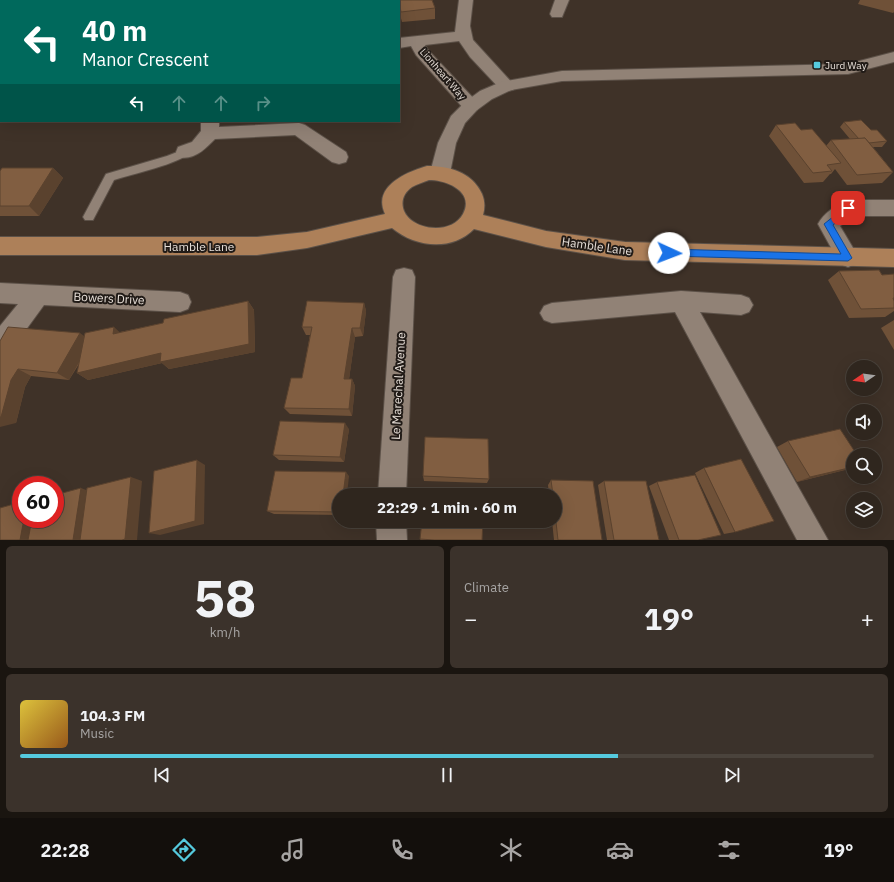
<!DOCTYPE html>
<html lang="en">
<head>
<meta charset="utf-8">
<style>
  body { margin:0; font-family:"IBM Plex Sans",sans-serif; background:#3b322b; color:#f1f3f6; height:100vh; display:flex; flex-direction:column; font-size:15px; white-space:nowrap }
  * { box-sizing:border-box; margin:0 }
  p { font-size:13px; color:#a7a5a4 }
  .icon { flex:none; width:22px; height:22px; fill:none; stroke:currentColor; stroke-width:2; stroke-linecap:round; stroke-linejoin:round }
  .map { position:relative; height:540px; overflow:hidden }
  .sheet { display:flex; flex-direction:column; gap:6px; padding:6px; background:#1a1510; flex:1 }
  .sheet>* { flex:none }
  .guide { position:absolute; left:0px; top:0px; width:400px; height:122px; box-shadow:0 4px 16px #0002,0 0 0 1px #4a433c; background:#00695c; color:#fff; overflow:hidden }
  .needle { width:26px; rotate:257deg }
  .fabs { position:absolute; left:846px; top:360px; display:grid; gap:8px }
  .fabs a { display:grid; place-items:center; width:36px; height:36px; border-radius:50%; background:#2f261e; box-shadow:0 4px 16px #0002,0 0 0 1px #4a433c; font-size:20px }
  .speed { position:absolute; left:12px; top:476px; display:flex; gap:8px; font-size:20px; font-weight:700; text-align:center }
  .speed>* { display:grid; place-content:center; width:52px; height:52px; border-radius:50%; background:#2f261e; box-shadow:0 4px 16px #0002,0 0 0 1px #4a433c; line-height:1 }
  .speed .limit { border:6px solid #d22; background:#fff; color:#111 }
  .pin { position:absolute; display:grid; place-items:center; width:34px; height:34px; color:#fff; margin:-17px; border-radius:8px; box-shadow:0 2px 6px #0006 }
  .me { position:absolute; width:44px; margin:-22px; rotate:92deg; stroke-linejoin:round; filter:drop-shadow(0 0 3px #0008) }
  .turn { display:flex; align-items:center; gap:14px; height:84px; padding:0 16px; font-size:18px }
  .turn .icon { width:52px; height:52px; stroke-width:2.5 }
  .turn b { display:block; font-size:28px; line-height:34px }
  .lanes { display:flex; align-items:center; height:38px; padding:0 16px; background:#0003; justify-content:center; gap:20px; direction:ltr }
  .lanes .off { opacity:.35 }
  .big { font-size:30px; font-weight:700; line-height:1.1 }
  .sheet .tile { flex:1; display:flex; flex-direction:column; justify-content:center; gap:6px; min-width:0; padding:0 14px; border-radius:6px; background:#3b322b }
  .sheet .dial { align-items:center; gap:0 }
  .dial b { font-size:52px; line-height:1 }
  .song { display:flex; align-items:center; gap:12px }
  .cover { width:48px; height:48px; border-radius:6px; background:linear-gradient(135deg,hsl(50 70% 55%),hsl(30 70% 35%)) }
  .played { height:4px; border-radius:2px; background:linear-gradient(90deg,#55cade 70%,#4a433c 70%) }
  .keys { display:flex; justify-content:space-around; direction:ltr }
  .heat { display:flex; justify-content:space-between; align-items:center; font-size:22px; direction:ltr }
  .sheet .tiles { flex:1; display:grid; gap:6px; grid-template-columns:1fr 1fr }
  .tile:last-child { grid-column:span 2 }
  .trip { position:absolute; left:332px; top:488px; width:230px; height:40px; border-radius:20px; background:#2f261e; box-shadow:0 4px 16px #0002,0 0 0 1px #4a433c; font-weight:700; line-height:40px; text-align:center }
  .tabs { display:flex; height:64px; justify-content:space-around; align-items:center; background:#130f0c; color:#a7a5a4 }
  .tabs .icon { width:28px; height:28px }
  .tabs .current { color:#55cade }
  .tabs b { font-size:18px; color:#f1f3f6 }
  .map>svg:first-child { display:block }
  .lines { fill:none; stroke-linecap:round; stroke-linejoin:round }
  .lane-casing { stroke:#5c5148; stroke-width:2 }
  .street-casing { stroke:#5c5148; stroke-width:2 }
  .secondary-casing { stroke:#5c5148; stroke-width:2 }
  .primary-casing { stroke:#5c5148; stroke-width:2 }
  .lane { fill:#918276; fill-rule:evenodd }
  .street { fill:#918276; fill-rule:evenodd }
  .secondary { fill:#918276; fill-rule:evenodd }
  .primary { fill:#ad8059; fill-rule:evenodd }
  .wall { fill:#6f5138 }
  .shaded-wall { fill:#5a422e }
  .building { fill:#815e41; stroke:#5a422e }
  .route { fill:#1a73e8; stroke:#114b97 }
  .poi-dot { fill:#55cade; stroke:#211b17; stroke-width:1.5 }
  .labels { text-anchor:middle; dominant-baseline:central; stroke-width:4; stroke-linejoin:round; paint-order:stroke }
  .far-poi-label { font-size:10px; fill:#e8e0d9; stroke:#211b17; text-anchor:start }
  .far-street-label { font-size:10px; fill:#e8e0d9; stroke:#211b17 }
  .street-label { font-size:12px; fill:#e8e0d9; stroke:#211b17 }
</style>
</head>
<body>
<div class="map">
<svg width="894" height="540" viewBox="0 0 894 540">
  <rect width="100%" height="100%" fill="#3f3228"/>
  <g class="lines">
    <!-- lane casing -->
    <g class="lane-casing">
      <path id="lane" d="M185,149l4,1 1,2c-7,11 -61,23 -76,28l-21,40h-8l-2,-3 23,-43 61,-18z"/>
    </g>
    <!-- street casing -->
    <g class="street-casing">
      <g id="street">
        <rect x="217" y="0" width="14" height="1"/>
        <path d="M459,0h14l-3,26 3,14 42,46 -2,4 -6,1 -6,-1 -31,-33 -11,-16 -34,4 3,5 49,52 3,4 -3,4 -6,1 -6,-1 -49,-55 -5,-9 -12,2v-10l56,-6z"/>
        <path d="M555,0h14l-7,17h-10l-2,-3z"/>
        <rect x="0" y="46" width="1" height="10"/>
        <path d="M201,121h18v6l80,-4 6,2 41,27 2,5 -2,5 -7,2 -7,-2 -37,-27 -80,4c-10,10 -21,22 -37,18l-2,-5 2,-5 14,-5 9,-11z"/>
        <path d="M848,200h46v16h-42l-12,10 19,32 -3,6 -8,3 -8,-3 -22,-40c5,-10 19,-20 30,-24z"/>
        <path d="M404,268l8,2 3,7 -9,218h-28l15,-218 3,-7z"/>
        <path d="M0,283l180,9 8,3 3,7 -3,7 -8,3 -136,-7 -35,48 -9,3v-30l18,-22 -18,-1z"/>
        <path d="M681,291l60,4 8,3 4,7 -4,7 -8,3 -41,-3 128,228h-31l-122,-228 -123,11 -8,-3 -4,-7 4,-7 8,-3z"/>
        <path d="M376,521h30l1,19h-30z"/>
      </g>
    </g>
    <!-- secondary casing -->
    <g class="secondary-casing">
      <path id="secondary" d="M894,52v10l-46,12 -286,7 -51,9 -19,9 -15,11 -12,13 -9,20 -6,30 -3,5 -7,2 -7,-2 -3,-5 8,-30 13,-27 14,-14 15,-11 21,-9 61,-11 286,-7z"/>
    </g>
    <!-- primary casing -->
    <g class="primary-casing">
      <path id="primary" d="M427,166c22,0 45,6 55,28 3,7 3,14 1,21l63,16 79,11 269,7v18l-269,-7 -79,-13 -72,-18c-23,23 -59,18 -82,-1l-85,20 -50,7h-257v-18h257l50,-5 78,-18c-13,-28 22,-42 42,-48zM429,180c17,0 46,11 34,34 -10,18 -38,17 -52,6 -11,-9 -12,-24 1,-33 5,-3 12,-5 17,-7z"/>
    </g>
    <!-- lane -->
    <use href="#lane" class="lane"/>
    <!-- street -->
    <use href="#street" class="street"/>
    <!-- secondary -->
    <use href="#secondary" class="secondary"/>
    <!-- primary -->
    <use href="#primary" class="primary"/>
  </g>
  <!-- wall -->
  <g class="wall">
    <path d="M397,0h35l3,8v11l-33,3 -3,-11v-10h-2z"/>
    <path d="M860,0h34v12l-1,1 -35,-9z"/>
    <rect x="0" y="54" width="1" height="25"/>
    <rect x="0" y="94" width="1" height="24"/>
    <path d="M844,122l27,8 16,11 -5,6h-9l20,25 -11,11 -35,2 -12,-16 -4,5h-1l-7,8 -19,1 -35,-47 7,-11 25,5 25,16 5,-6 19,-1 -10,-12z"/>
    <path d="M53,168l10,10 -24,38h-39v-45z"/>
    <path d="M839,271l43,4 12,-1v37l-9,6 -36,1 -21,-38z"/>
    <path d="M248,301l6,9 1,42 -86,17 -7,-6 -74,17 -11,-7 2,-9 -10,16 -38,-4 -6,11 -9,36 -16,-82 85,-5 35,-4 43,-9z"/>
    <path d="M364,303l2,8 -3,25 -8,1 -6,42h3l3,7 -3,30 -62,-2 -6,-6 18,-30 8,-43h-4l-4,-8z"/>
    <path d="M894,320v30l-13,-22z"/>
    <path d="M349,429l-5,33 -65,-2 -6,-5z"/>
    <path d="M788,441l65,14v13l-56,14 -20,-35z"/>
    <path d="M704,468l31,64 -11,2 -29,-61z"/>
    <path d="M349,476l-10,19v20l-65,-1 -7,-3z"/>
    <path d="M423,476l66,3 -2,4 -63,-2z"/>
    <path d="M551,480l51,60h-48l-2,-19h3v-26h-6l-1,-10z"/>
    <path d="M604,481l55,59h-52l-9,-55z"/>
    <path d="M657,482l43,58h-31l-20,-54z"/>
    <path d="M420,539l62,1h-61z"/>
  </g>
  <!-- shaded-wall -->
  <g class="shaded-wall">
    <path d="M0,82l1,1v6l-1,1z"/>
    <path d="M53,168l10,10 -24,38 -10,-10z"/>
    <path d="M248,301l6,9 1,42 -86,17 -7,-6 -74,17 -11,-7z"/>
    <path d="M364,303l2,8 -3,25 -3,-8z"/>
    <path d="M114,327l10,9 -11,-2z"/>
    <path d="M352,328l3,9 -7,49 -4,-7z"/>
    <path d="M80,333l11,8 -22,39 -12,-7z"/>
    <path d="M18,369l13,7 -6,11 -9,36 -16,4v-10l11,-37z"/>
    <path d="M352,379l3,7 -3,30 -3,-7z"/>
    <path d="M345,423l4,6 -5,33 -4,-5z"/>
    <path d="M197,460l8,5 -1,59 -44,11 -11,-2z"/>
    <path d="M853,467v1l-5,1 -51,13 13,-5z"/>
    <path d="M346,472l3,4 -2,19h-4z"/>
    <path d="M131,477l11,4 -5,59h-15z"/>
    <path d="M81,488l13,5 -7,47h-14z"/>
    <path d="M24,519h16l-4,21h-16z"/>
  </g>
  <!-- building -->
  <g class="building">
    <path d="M398,0h34l3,8 -34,4 -2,-11z"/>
    <rect x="0" y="54" width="1" height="14"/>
    <path d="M0,94h1v10l-1,1z"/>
    <path d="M861,120l10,10h6l10,11 -18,2 -4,-5 -6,1 -15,-17z"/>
    <path d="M795,123l6,7 11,-1 29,34 -14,2 5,6 -19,2 -37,-48z"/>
    <path d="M865,138l28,34 -36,3 -26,-35z"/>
    <path d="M2,168h51l-24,38h-29v-35z"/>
    <path d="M879,270l3,5 12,-1v24h-1l1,3v7l-33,1 -22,-38z"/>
    <path d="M248,301l1,43 -89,18 1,-9 -84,20 8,-40 29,-6 -1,7 50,-11 1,-4z"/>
    <path d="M307,301l57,2 -4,25h-8l-8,51h8l-3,30 -65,-1 7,-30h11l10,-51h-10z"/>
    <path d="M8,327l72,6 -23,40 -39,-4 -7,11 -10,37h-1v-76z"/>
    <path d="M280,421l65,2 -5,34 -67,-2z"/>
    <path d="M840,429l17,26h-4v12l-43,10 -22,-36z"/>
    <path d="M425,437l63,2 1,40 -66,-3z"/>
    <path d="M741,459l33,62 -39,11 -31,-64z"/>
    <path d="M197,460l-2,61 -46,12 5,-62z"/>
    <path d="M275,471l71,1 -3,23h-4v17l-72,-1z"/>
    <path d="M695,475l26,60 -23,5h-19l-22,-58z"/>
    <path d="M131,477l-6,62 -3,1h-42l7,-52z"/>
    <path d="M551,480l42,1 9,59h-44l-3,-27v-18h-2z"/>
    <path d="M604,481h42l13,59h-45z"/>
    <path d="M81,488l-8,52h-45l4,-21h23v-24z"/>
    <path d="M426,490l47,5h-48z"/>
    <path d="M21,502v17h3l-4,21h-20v-32z"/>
    <path d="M422,521h61l-1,19h-48l-14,-1z"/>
  </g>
  <!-- route -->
  <path class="route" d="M848,205l4,3 -1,2 -18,15 19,33 -4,3 -179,-5 -4,-3 4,-4 172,5 -17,-30z"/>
  <!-- markers -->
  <rect class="poi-dot" x="813" y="61" width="8" height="8" rx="2"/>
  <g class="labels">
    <!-- far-poi labels -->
    <g class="far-poi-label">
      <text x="825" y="65">Jurd Way</text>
    </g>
    <!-- far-street labels -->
    <g class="far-street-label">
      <text transform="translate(443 74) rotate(49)">Lionheart Way</text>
    </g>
    <!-- street labels -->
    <g class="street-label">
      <text x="199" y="246">Hamble Lane</text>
      <text transform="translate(597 246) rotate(8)">Hamble Lane</text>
      <text transform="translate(109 298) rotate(3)">Bowers Drive</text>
      <text transform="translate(398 386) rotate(-87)">Le Marechal Avenue</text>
    </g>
  </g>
</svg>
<div class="fabs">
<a><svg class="needle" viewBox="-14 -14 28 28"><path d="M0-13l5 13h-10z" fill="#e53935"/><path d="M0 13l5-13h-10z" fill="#a7a5a4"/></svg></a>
<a><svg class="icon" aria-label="sound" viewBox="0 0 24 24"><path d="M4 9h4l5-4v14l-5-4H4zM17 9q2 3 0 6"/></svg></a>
<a><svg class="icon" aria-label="search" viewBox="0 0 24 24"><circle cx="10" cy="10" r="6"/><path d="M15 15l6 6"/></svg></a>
<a><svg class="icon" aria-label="layers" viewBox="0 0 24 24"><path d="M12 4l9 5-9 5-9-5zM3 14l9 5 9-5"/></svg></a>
</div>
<div class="speed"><div class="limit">60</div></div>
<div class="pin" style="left:848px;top:208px;background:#d93025"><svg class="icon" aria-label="arrive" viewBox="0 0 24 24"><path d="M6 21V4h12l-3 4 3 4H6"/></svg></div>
<svg class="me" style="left:669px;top:253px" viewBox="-20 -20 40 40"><circle r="19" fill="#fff"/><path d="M0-13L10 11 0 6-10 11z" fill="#1a73e8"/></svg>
<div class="trip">22:29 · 1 min · 60 m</div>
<div class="guide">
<div class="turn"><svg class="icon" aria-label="left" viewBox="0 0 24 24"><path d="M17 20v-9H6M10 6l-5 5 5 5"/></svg><div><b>40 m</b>Manor Crescent</div></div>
<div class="lanes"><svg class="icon" aria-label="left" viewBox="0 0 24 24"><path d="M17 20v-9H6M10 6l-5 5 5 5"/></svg><svg class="icon off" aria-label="ahead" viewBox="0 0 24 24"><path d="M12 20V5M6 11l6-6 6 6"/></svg><svg class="icon off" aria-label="ahead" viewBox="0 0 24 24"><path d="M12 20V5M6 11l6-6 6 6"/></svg><svg class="icon off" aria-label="right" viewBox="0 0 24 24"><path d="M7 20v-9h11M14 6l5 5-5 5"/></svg></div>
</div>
</div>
<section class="sheet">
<div class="tiles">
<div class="tile dial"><b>58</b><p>km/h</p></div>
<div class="tile"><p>Climate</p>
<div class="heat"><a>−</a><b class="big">19°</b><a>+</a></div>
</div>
<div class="tile">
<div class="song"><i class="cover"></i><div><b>104.3 FM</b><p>Music</p></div></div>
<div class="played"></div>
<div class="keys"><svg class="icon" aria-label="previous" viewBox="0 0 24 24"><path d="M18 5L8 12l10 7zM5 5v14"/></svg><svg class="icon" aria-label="pause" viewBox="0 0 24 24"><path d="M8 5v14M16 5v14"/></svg><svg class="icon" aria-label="next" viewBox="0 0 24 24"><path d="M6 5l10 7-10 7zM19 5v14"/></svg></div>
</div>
</div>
</section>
<nav class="tabs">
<b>22:28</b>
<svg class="icon current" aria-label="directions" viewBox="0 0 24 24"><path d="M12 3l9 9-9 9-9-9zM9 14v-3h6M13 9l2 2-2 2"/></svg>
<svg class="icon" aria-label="music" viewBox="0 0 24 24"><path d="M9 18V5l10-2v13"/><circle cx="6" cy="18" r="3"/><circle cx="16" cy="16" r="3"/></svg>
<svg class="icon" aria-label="phone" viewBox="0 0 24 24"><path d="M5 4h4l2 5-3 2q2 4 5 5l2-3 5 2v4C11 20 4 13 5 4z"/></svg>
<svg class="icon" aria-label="climate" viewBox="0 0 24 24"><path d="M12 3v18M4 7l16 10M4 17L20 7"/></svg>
<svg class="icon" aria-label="car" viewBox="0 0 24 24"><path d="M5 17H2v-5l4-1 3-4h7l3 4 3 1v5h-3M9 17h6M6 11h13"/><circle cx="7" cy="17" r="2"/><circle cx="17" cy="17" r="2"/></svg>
<svg class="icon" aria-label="filters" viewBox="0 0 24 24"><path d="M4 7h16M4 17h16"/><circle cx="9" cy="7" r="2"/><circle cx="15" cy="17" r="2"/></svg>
<b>19°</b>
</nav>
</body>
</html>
